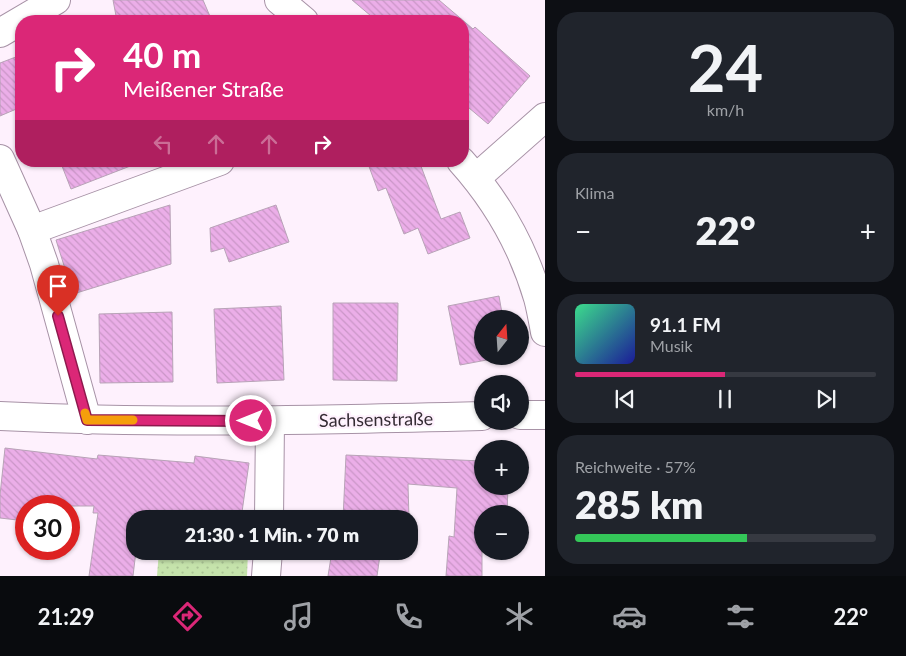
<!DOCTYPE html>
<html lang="de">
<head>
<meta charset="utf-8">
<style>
  body { margin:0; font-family:Lato,sans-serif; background:#20242c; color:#f1f3f6; height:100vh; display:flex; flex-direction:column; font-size:19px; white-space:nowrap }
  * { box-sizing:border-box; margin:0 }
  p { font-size:16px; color:#9ea1a6 }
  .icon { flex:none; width:28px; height:28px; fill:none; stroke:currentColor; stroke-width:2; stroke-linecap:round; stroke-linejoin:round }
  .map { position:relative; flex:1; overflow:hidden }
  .panel { display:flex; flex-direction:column; gap:12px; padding:12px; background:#0d0f14; width:361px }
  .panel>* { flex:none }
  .top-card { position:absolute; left:15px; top:15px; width:454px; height:152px; border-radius:20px; box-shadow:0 1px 4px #0004; background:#db2777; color:#fff; overflow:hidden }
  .needle { width:32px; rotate:17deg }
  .buttons { position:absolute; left:474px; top:310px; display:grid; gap:10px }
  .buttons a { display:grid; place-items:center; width:55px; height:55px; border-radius:50%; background:#171b24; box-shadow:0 1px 4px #0004; font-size:25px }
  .speed { position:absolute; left:15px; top:495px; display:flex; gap:10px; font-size:25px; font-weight:700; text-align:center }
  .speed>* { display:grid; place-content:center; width:65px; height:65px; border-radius:50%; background:#171b24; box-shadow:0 1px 4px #0004; line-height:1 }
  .speed .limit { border:8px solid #d22; background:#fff; color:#111 }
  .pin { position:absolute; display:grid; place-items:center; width:42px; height:42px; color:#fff; margin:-51px -21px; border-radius:50% 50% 50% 0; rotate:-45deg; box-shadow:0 0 5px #0007 }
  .pin .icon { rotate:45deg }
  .me { position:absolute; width:55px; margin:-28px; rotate:270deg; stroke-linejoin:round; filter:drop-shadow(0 0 4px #0008) }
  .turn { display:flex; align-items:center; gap:18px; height:105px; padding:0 25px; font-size:22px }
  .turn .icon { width:65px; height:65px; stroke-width:2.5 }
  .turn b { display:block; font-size:35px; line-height:42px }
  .lanes { display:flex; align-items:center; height:48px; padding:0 25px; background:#0003; justify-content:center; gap:25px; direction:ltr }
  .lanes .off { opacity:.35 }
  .big { font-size:38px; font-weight:800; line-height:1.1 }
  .panel .widget { flex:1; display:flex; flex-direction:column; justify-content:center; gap:8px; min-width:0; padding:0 18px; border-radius:20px; background:#20242c }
  .panel .dial { align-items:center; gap:0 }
  .dial b { font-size:65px; line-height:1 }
  .song { display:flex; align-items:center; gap:15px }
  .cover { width:60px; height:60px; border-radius:8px; background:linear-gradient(135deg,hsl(150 70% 55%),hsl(240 70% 35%)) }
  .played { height:5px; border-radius:2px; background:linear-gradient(90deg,#db2777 50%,#363941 50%) }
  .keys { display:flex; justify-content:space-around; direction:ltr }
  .heat { display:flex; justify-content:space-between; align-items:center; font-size:28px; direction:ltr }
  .charge { height:8px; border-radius:4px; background:linear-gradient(90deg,#34c759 57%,#363941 0) }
  .trip { position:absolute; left:126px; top:510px; width:292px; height:50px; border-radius:20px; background:#171b24; box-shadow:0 1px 4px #0004; font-weight:800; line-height:50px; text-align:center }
  .tabs { display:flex; height:80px; justify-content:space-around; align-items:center; background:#090b0e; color:#9ea1a6 }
  .tabs .icon { width:35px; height:35px }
  .tabs .active { color:#db2777 }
  .tabs b { font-size:22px; color:#f1f3f6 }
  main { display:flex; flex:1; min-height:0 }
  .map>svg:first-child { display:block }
  .grass { fill:url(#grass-dots) }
  .building { fill:url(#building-back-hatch); stroke:#b8a3b7 }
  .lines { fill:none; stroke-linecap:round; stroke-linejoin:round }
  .minor-casing { stroke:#a792a6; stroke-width:30 }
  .minor { stroke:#fff; stroke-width:28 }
  .route-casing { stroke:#8e194d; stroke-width:12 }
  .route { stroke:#db2777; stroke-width:9 }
  .slow { stroke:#f59e0b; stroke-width:9 }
  .labels { text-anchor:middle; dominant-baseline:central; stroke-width:4.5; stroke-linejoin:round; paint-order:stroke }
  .street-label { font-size:18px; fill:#342b33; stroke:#fef1fd }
</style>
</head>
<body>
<main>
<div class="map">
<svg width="545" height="576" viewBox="0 0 545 576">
  <defs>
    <pattern id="grass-dots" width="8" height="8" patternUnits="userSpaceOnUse" patternTransform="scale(1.25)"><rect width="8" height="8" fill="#c5e3ab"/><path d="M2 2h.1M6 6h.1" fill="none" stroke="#aac394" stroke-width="1.8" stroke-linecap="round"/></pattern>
    <pattern id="building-back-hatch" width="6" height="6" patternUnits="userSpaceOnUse" patternTransform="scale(1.25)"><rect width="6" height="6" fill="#ebaee8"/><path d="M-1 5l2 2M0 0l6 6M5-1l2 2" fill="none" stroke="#ca96c7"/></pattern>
  </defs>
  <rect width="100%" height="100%" fill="#fef1fd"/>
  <!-- grass -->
  <path class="grass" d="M159,551h89l-1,25h-90z"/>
  <!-- building -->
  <g class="building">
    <path d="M113,0h90l9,21h-95z"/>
    <path d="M352,0h87l34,29 2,-2 55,49 -42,48 -26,-22v-81h-85z"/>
    <path d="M21,55v52l-21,9v-53z"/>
    <path d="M60,161h77l1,2 -67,26z"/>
    <path d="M367,161h52l22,58 19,-7 10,26 -42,16 -10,-26 -14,6 -18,-46 -8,3z"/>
    <path d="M170,205l1,59 -98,30 -17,-54z"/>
    <path d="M276,205l13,37 -60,20 -5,-14 -13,4 -1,-24z"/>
    <path d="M499,296l4,23h-21v37h26l-48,9 -12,-59z"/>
    <path d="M333,303h65l-1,78 -64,-1z"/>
    <path d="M281,306l3,74 -67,3 -3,-74z"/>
    <path d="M172,312l1,70 -73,1 -1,-69z"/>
    <path d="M5,448l92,11 1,-4 96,8 1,-7 54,7 -8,56h-34l-53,-8 -1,7 -11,-1 -1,2h-6v32h1l-3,25h-44l9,-63h-5l1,-7h-68v15l-26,-3v-23z"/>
    <path d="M346,455l136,6v25h26l-1,28h-25v62h-36l3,-40 5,1 3,-49 -49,-4 1,35h-71h5z"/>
    <path d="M332,551h60l-1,6 -11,-2 -3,21h-49z"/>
  </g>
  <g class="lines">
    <!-- minor casing -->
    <g class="minor-casing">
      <g id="minor">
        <path d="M279,0l25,21"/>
        <path d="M0,33l56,-33"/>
        <path d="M0,159l32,71 12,34 43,156"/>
        <path d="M461,161c35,39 62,86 77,137 3,11 5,23 7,34"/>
        <path d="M476,178l69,-61"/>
        <path d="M32,230l188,-69"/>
        <path d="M520,415h25"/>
        <path d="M0,416c161,8 322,4 482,0"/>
        <path d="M269,519l1,-98"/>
        <path d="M266,576l2,-25"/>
      </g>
    </g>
    <!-- minor -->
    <use href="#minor" class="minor"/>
  </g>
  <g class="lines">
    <!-- route casing -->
    <g class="route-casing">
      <path id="route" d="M58,316l29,104 164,1"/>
    </g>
    <!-- route -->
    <use href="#route" class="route"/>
    <!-- slow -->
    <path class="slow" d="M85,413l2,7h46"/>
  </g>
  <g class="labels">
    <!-- street labels -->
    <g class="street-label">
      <text transform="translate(376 419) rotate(-1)">Sachsenstraße</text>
    </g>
  </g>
</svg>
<div class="buttons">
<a><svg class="needle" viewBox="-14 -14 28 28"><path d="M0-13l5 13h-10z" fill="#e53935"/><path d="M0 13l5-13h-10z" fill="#9ea1a6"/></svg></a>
<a><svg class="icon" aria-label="sound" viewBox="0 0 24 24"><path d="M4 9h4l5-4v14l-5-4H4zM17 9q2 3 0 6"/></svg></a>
<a>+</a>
<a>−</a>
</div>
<div class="speed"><div class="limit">30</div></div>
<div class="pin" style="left:58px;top:316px;background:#d93025"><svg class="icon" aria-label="arrive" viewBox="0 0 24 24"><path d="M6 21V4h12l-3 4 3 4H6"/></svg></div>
<svg class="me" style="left:251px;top:421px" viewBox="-20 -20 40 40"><circle r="17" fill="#db2777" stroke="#fff" stroke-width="3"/><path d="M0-11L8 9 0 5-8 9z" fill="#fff"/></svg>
<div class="trip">21:30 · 1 Min. · 70 m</div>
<div class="top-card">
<div class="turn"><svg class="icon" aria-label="right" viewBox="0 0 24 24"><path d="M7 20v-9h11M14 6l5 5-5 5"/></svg><div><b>40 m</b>Meißener Straße</div></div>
<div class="lanes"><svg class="icon off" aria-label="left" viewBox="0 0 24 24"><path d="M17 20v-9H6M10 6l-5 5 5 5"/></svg><svg class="icon off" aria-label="ahead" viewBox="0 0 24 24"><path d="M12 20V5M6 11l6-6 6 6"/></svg><svg class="icon off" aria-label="ahead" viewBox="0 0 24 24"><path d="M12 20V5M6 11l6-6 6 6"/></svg><svg class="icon" aria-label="right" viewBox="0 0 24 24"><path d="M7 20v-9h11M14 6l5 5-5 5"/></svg></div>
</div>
</div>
<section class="panel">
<div class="widget dial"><b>24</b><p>km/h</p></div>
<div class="widget"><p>Klima</p>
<div class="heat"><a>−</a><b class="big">22°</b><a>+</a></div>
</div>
<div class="widget">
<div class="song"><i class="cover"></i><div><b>91.1 FM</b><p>Musik</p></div></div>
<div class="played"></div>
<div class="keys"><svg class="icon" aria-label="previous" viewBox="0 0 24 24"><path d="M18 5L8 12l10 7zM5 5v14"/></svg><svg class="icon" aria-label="pause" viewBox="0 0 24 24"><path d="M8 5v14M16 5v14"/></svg><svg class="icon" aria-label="next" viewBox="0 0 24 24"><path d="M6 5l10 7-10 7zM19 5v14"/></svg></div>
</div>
<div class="widget"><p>Reichweite · 57%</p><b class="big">285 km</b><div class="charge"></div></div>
</section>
</main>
<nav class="tabs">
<b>21:29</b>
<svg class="icon active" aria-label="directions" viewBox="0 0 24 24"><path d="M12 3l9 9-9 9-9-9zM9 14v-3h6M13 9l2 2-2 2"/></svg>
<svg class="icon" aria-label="music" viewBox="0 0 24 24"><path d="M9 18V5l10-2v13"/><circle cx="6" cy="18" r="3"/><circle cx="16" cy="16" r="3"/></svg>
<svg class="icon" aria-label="phone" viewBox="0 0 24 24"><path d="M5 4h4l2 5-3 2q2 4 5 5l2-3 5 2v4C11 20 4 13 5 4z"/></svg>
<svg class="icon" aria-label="climate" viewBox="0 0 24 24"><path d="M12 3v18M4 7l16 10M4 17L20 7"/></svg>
<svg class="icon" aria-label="car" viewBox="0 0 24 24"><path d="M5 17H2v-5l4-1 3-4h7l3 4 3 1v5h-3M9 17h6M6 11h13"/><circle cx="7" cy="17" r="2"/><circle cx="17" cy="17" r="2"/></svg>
<svg class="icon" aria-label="filters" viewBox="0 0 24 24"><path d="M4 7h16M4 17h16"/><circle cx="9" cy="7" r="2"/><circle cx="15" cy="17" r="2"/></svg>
<b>22°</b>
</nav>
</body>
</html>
